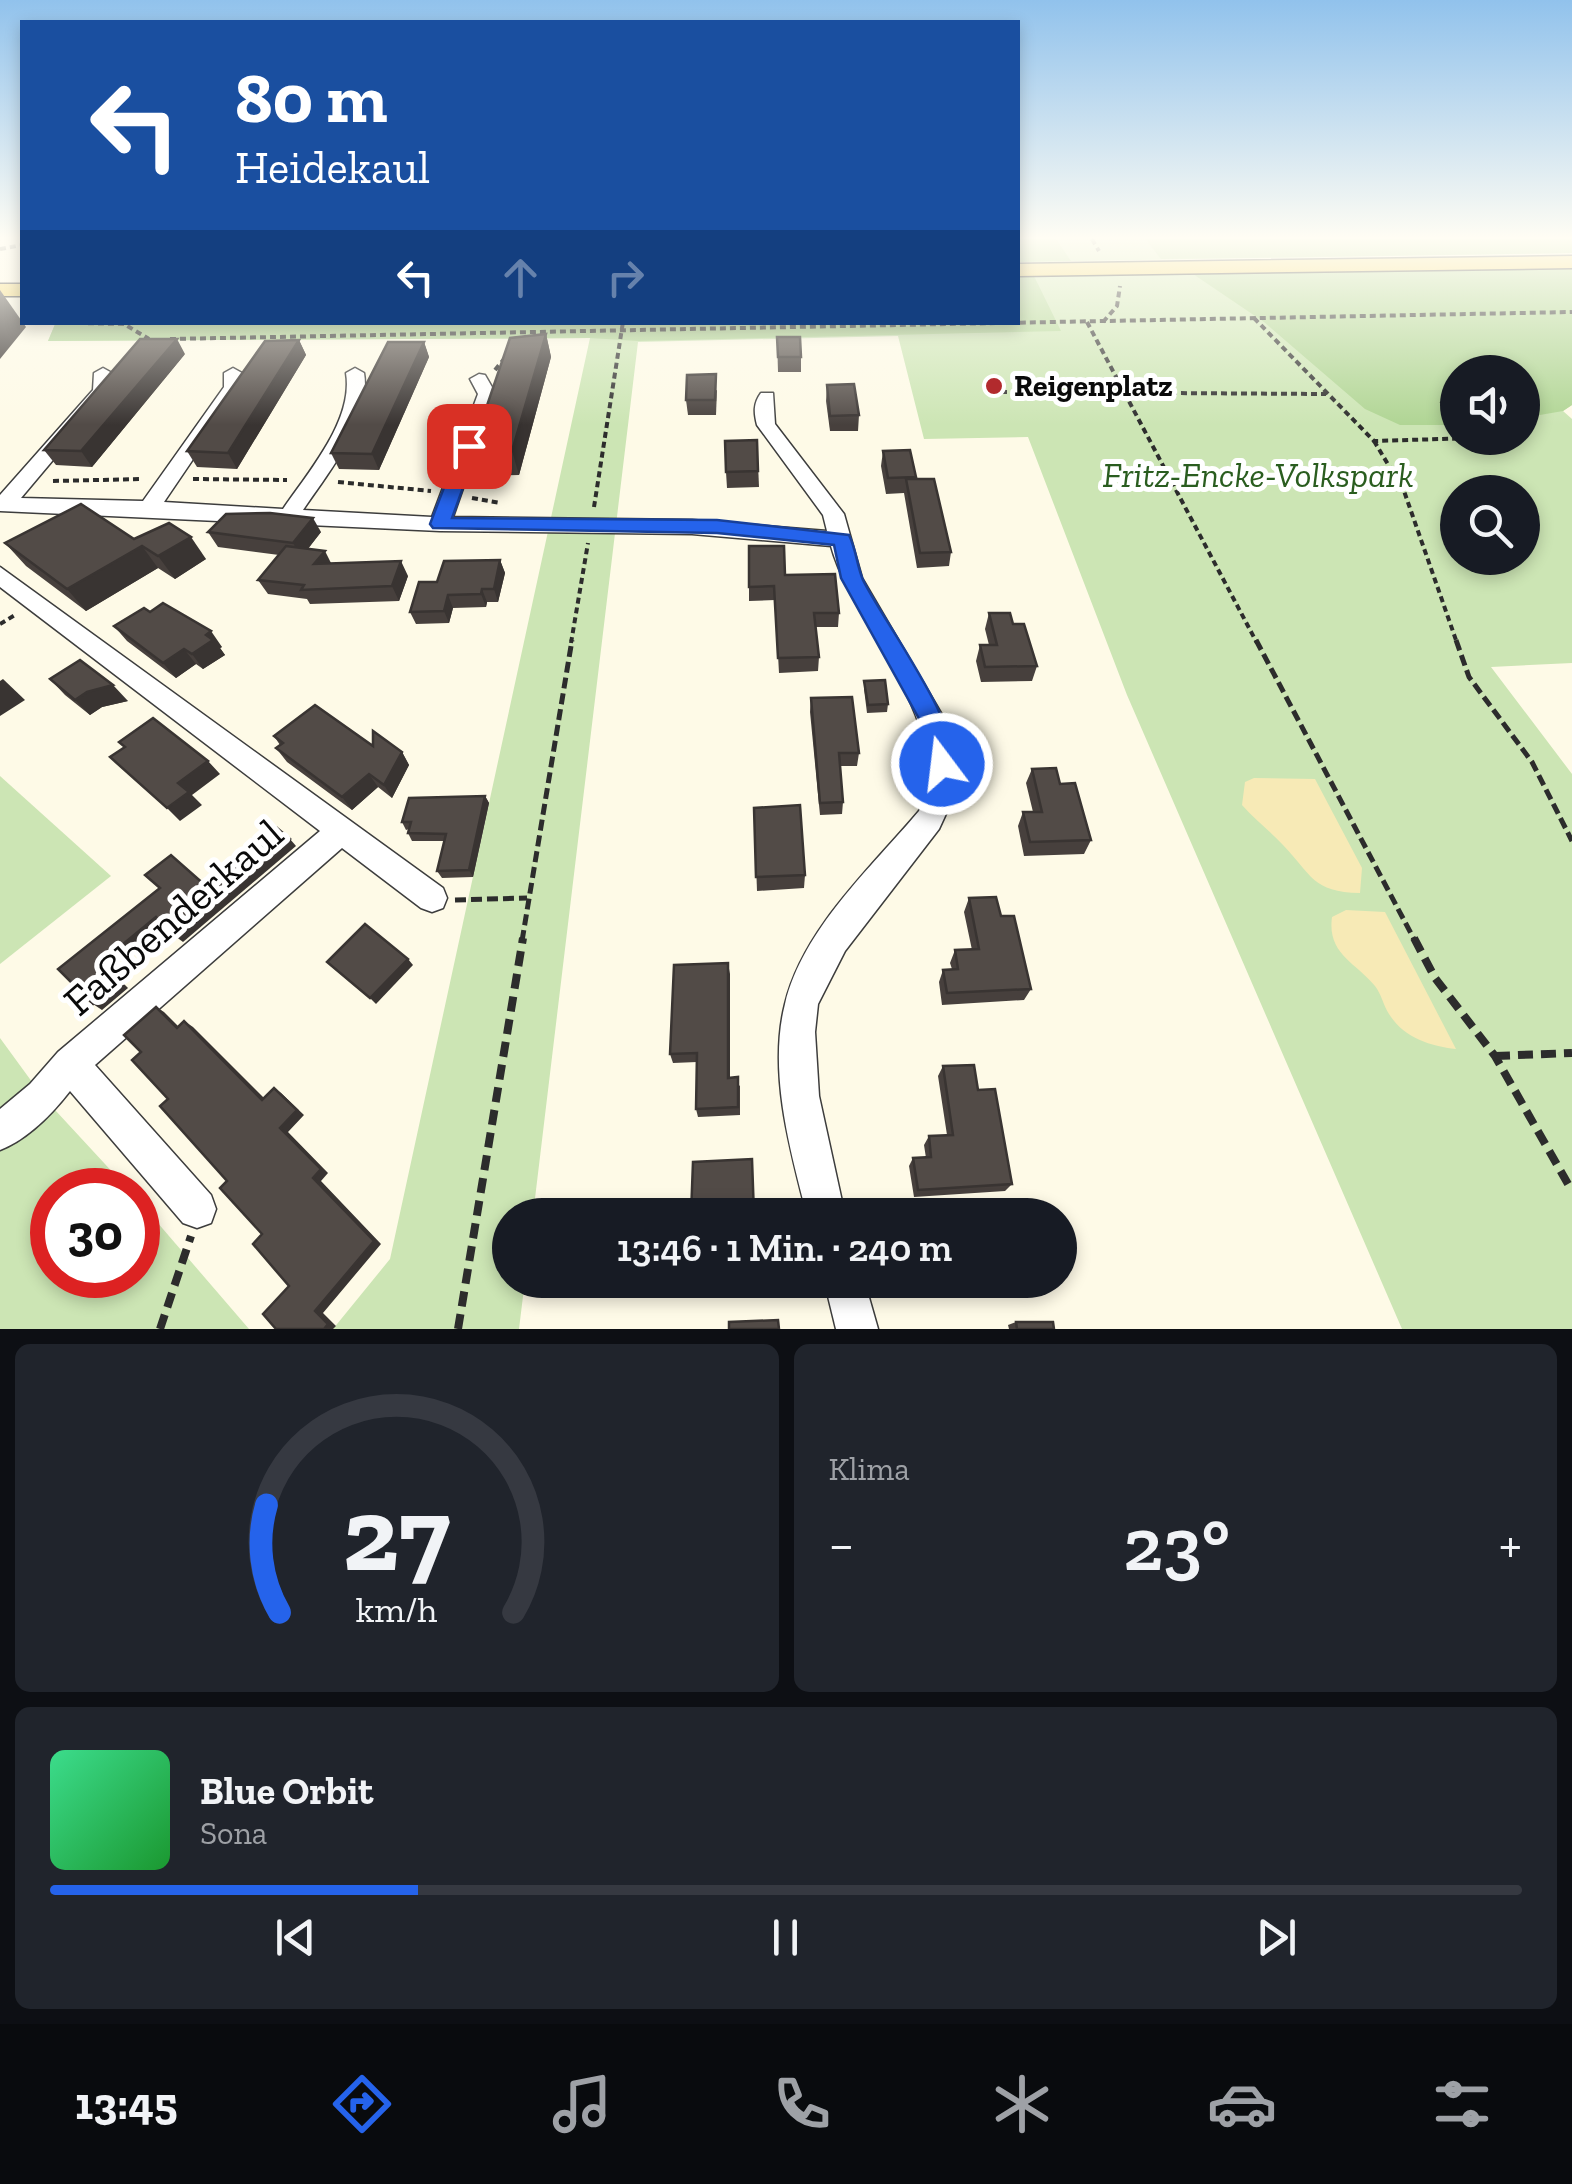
<!DOCTYPE html>
<html lang="de">
<head>
<meta charset="utf-8">
<style>
  body { margin:0; font-family:"Zilla Slab",serif; background:#20242c; color:#f1f3f6; height:100vh; display:flex; flex-direction:column; font-size:38px; white-space:nowrap }
  * { box-sizing:border-box; margin:0 }
  p { font-size:32px; color:#9ea1a6 }
  .icon { flex:none; width:55px; height:55px; fill:none; stroke:currentColor; stroke-width:2; stroke-linecap:round; stroke-linejoin:round }
  .map { position:relative; height:1329px; overflow:hidden }
  .details { display:flex; flex-direction:column; gap:15px; padding:15px; background:#0d0f14; flex:1 }
  .details>* { flex:none }
  .guide { position:absolute; left:20px; top:20px; width:1000px; height:305px; border-radius:0px; box-shadow:0 5px 15px #0003; background:#1a4fa0; color:#fff; overflow:hidden }
  .buttons { position:absolute; left:1440px; top:355px; display:grid; gap:20px }
  .buttons a { display:grid; place-items:center; width:100px; height:100px; border-radius:50%; background:#171b24; box-shadow:0 5px 15px #0003; font-size:50px }
  .speed { position:absolute; left:30px; top:1168px; display:flex; gap:20px; font-size:50px; font-weight:700; text-align:center }
  .speed>* { display:grid; place-content:center; width:130px; height:130px; border-radius:50%; background:#171b24; box-shadow:0 5px 15px #0003; line-height:1 }
  .speed .limit { border:15px solid #d22; background:#fff; color:#111 }
  .pin { position:absolute; display:grid; place-items:center; width:85px; height:85px; color:#fff; margin:-42px; border-radius:20px; box-shadow:0 5px 15px #0006 }
  .me { position:absolute; width:110px; margin:-55px; rotate:345deg; stroke-linejoin:round; filter:drop-shadow(0 0 8px #0008) }
  .turn { display:flex; align-items:center; gap:35px; height:210px; padding:0 50px; font-size:45px }
  .turn .icon { width:130px; height:130px; stroke-width:2.5 }
  .turn b { display:block; font-size:70px; line-height:85px }
  .lanes { display:flex; align-items:center; height:95px; padding:0 50px; background:#0003; justify-content:center; gap:50px; direction:ltr }
  .lanes .off { opacity:.35 }
  .big { font-size:75px; font-weight:600; line-height:1.1 }
  .details .tile { flex:1; display:flex; flex-direction:column; justify-content:center; gap:15px; min-width:0; padding:0 35px; border-radius:15px; background:#20242c }
  .details .dial { align-items:center; gap:0 }
  .dial svg { height:260px; overflow:visible; fill:none; stroke:#363941; stroke-width:7; stroke-linecap:round; text-anchor:middle }
  .dial text { fill:#f1f3f6; stroke:none }
  .song { display:flex; align-items:center; gap:30px }
  .cover { width:120px; height:120px; border-radius:15px; background:linear-gradient(135deg,hsl(150 70% 55%),hsl(130 70% 35%)) }
  .played { height:10px; border-radius:5px; background:linear-gradient(90deg,#2563eb 25%,#363941 25%) }
  .keys { display:flex; justify-content:space-around; direction:ltr }
  .heat { display:flex; justify-content:space-between; align-items:center; font-size:55px; direction:ltr }
  .details .tiles { flex:1; display:grid; gap:15px; grid-template-columns:1fr 1fr }
  .tile:last-child { grid-column:span 2 }
  .trip { position:absolute; left:492px; top:1198px; width:585px; height:100px; border-radius:50px; background:#171b24; box-shadow:0 5px 15px #0003; font-weight:600; line-height:100px; text-align:center }
  .tabs { display:flex; height:160px; justify-content:space-around; align-items:center; background:#090b0e; color:#9ea1a6 }
  .tabs .icon { width:70px; height:70px }
  .tabs .current { color:#2563eb }
  .tabs b { font-size:45px; color:#f1f3f6 }
  .map>svg:first-child { display:block }
  .green { fill:#cce5b4; fill-rule:evenodd }
  .forest { fill:#b0d594 }
  .sand { fill:#f7eab6 }
  .lines { fill:none; stroke-linecap:round; stroke-linejoin:round }
  .minor-casing { stroke:#3d3d3d; stroke-width:3 }
  .major-casing { stroke:#1b1b1b; stroke-width:3 }
  .path-far2 { stroke:#2c2c2c; stroke-width:4; stroke-dasharray:6 4; stroke-linecap:butt }
  .path-far1 { stroke:#2c2c2c; stroke-width:5; stroke-dasharray:11 5; stroke-linecap:butt }
  .path { stroke:#2c2c2c; stroke-width:8; stroke-dasharray:15 8; stroke-linecap:butt }
  .minor { fill:#fff; fill-rule:evenodd }
  .major { fill:#f2d363; fill-rule:evenodd }
  .wall { fill:#47403d }
  .shaded-wall { fill:#393432 }
  .building { fill:#524b47; stroke:#393432; stroke-width:2.5 }
  .route { fill:#2563eb; stroke:#184099; stroke-width:2.5 }
  .poi-dot { fill:#b22a2d; stroke:#fff; stroke-width:4 }
  .labels { text-anchor:middle; dominant-baseline:central; stroke-width:10; stroke-linejoin:round; paint-order:stroke }
  .far-poi-label { font-size:30px; font-weight:bold; fill:#0a0a0a; stroke:#fff; text-anchor:start }
  .park-label { font-size:35px; font-style:italic; fill:#2a5d1f; stroke:#fff }
  .near-street-label { font-size:42px; fill:#0a0a0a; stroke:#fff }
</style>
</head>
<body>
<div class="map">
<svg width="1572" height="1329" viewBox="0 0 1572 1329">
  <rect width="100%" height="100%" fill="#fefae7"/>
  <!-- green -->
  <g class="green">
    <path d="M1018,239h554v14l-554,9z"/>
    <path d="M1572,267v138l-9,6 9,8v244l-81,4 81,107v555h-170l-275,-634 -99,-258 -104,2 -26,-103 -260,6 -105,873h-23v65h15l-6,49h-186l57,-70 200,-921 -542,3 8,-19h962v-46zM1458,372h64v66h-64zM1458,492h64v66h-64z"/>
    <path d="M0,776l111,100 -111,88z"/>
    <path d="M0,1038l43,59 86,93h-77v85h86v-75l111,129h-249z"/>
  </g>
  <!-- forest -->
  <g class="forest">
    <path d="M1018,239h38l15,22 -53,1z"/>
    <path d="M1145,239h427v14l-411,6z"/>
    <path d="M1572,267v138l-9,6 -40,7 -1,-46h-64l-1,53h-57l-35,-16 -101,-87 -71,-48z"/>
    <path d="M1018,276h16l27,55 -423,10 -48,-3 -542,3 8,-19h962z"/>
  </g>
  <!-- sand -->
  <g class="sand">
    <path d="M1254,778l61,1 47,89 -2,25c-48,-1 -48,-18 -77,-48 -13,-14 -28,-25 -41,-40l3,-23z"/>
    <path d="M1346,910l39,2 71,137c-26,-3 -52,-11 -67,-35 -6,-9 -7,-19 -14,-28 -20,-24 -48,-32 -43,-69z"/>
  </g>
  <g class="lines">
    <!-- minor casing -->
    <g class="minor-casing">
      <g id="minor">
        <path d="M103,368l9,5 -1,18 -90,107 122,3 81,-114v-14l9,-5 9,5v14l-78,115 119,7c25,-37 71,-89 63,-136l9,-5 9,5c8,47 -36,100 -61,137l129,7 46,-123 -8,-15 9,-5 6,1 11,19 -43,123 239,3 135,11 -4,-16 -66,-90c-3,-12 -4,-21 4,-32h12l2,31 69,90 18,64 86,147 8,38v29l-17,37 -94,122 -27,53 -3,28 4,64 26,119h-38c-17,-65 -39,-144 -22,-211 18,-75 86,-136 134,-193 40,-83 -66,-184 -88,-265l-139,-12 -252,-3 -440,-20v-16l93,-105 1,-17z"/>
        <path d="M0,567l443,321 4,10 -4,10 -11,4 -11,-4 -79,-60 -247,217 116,130 5,14 -5,14 -14,5 -14,-5 -113,-132c-18,23 -42,48 -70,59v-41l30,-25 28,-32 262,-221 -320,-244z"/>
        <path d="M824,1280h40l14,49h-42z"/>
      </g>
    </g>
    <!-- major casing -->
    <g class="major-casing">
      <g id="major">
        <path d="M1572,256v12l-554,8v-12z"/>
        <rect x="0" y="284" width="22" height="12"/>
      </g>
    </g>
    <!-- path-far2 -->
    <g class="path-far2">
      <path d="M1092,239l7,12"/>
      <path d="M0,249l22,-4"/>
      <path d="M1254,318l120,123 101,-3"/>
      <path d="M38,322l86,2 25,15"/>
      <path d="M1087,322l170,321"/>
      <path d="M1103,322l14,-16 3,-20"/>
      <path d="M170,339l1402,-27"/>
      <path d="M495,370l14,-17"/>
      <path d="M1001,392l325,2"/>
      <path d="M1441,401l17,18"/>
      <path d="M1374,441l30,50 53,152"/>
      <path d="M193,479l94,1"/>
      <path d="M53,481l89,-2"/>
      <path d="M338,482l93,9"/>
      <path d="M472,498l28,5"/>
      <path d="M594,507l29,-185"/>
      <path d="M0,624l15,-9"/>
      <path d="M571,643l17,-100"/>
    </g>
    <!-- path-far1 -->
    <g class="path-far1">
      <path d="M1256,640l159,301"/>
      <path d="M1456,640l13,37 63,85 40,79"/>
      <path d="M455,900l72,-2"/>
      <path d="M522,941l50,-301"/>
    </g>
    <!-- path -->
    <g class="path">
      <path d="M1414,938l21,40 60,78 77,135"/>
      <path d="M1495,1056l77,-3"/>
      <path d="M160,1329l31,-93"/>
      <path d="M458,1329l65,-391"/>
    </g>
    <!-- minor -->
    <use href="#minor" class="minor"/>
    <!-- major -->
    <use href="#major" class="major"/>
  </g>
  <!-- wall -->
  <g class="wall">
    <path d="M546,334l5,23 -32,118 -37,1 -8,-24z"/>
    <path d="M777,337l24,20v15h-23z"/>
    <path d="M299,340l7,15 -69,114 -40,-2 -10,-16z"/>
    <path d="M424,342l5,15 -50,113 -40,-1 -8,-16z"/>
    <path d="M185,354l-93,113 -36,-2 -12,-15z"/>
    <path d="M827,385l32,30 -1,16h-28l-4,-30z"/>
    <path d="M717,390l-1,25h-28l-2,-15z"/>
    <path d="M757,440l2,47 -32,1 -1,-16z"/>
    <path d="M883,451l33,26 35,75 -2,14 -32,2 -13,-75 -18,1 -5,-28z"/>
    <path d="M208,532h113l-13,17 23,14 77,13 -9,25 -89,3 -3,-5 -39,-5 -10,-14 21,-25 -61,-8z"/>
    <path d="M134,539l72,20 -31,20 -17,-11 -72,43 -60,-45 -21,-23z"/>
    <path d="M500,560l5,13 -7,29h-11l-1,5 -33,1 -4,15 -33,1 -6,-12 27,-30z"/>
    <path d="M785,575l54,38 -1,14h-22l3,30 -1,14 -39,2 -4,-73 -26,1v-14z"/>
    <path d="M150,612l72,35 -2,1 5,7 -22,14 -7,-5 -20,14 -49,-37 -13,-15z"/>
    <path d="M989,613l24,11 24,42 -5,15 -51,1 -5,-21 4,-16h9l-4,-16z"/>
    <path d="M50,679l78,22 -26,6 -12,8 -25,-20z"/>
    <path d="M864,681l24,23 -1,8 -20,1 -3,-24z"/>
    <path d="M811,698l48,55 -2,13h-17l3,36 -1,12 -22,1 -10,-103z"/>
    <path d="M274,736l99,10 29,6 7,13 -17,33 -14,-11 -26,23 -65,-48 -11,-14 4,-3z"/>
    <path d="M1032,769l28,15 31,56 -7,14 -60,2 -6,-30 5,-14h10l-7,-29z"/>
    <path d="M485,796l4,7 -16,74 -31,1 -5,-7 7,-30h-32l-4,-8 1,-4 -3,1 -4,-8z"/>
    <path d="M754,808l51,67 -1,13 -47,3z"/>
    <path d="M969,898l32,18 30,73 -7,11 -82,5 -3,-23 4,-12 9,-1 -2,-6 5,-13h17l-8,-38z"/>
    <path d="M730,974v104l10,8v29l-42,2 -2,-8 1,-47 -24,1 -3,-9z"/>
    <path d="M943,1066l35,24 34,94 -7,7 -91,6 -5,-31 4,-8h13l-2,-13 5,-9 18,-1 -9,-59z"/>
    <path d="M688,1280h68v4l-64,2z"/>
    <path d="M1016,1322l38,7h-45l-1,-4z"/>
  </g>
  <!-- shaded-wall -->
  <g class="shaded-wall">
    <path d="M0,290l26,37 -26,32z"/>
    <path d="M546,334l5,23 -32,118 -7,-24z"/>
    <path d="M177,339l8,15 -93,113 -11,-16z"/>
    <path d="M299,340l7,15 -69,114 -9,-16z"/>
    <path d="M424,342l5,15 -50,113 -7,-16z"/>
    <path d="M313,518l8,14 -20,25 -8,-14z"/>
    <path d="M191,537l15,22 -31,20 -17,-23z"/>
    <path d="M142,546l16,22 -72,43 -19,-22z"/>
    <path d="M325,551l7,14 -18,-1z"/>
    <path d="M500,560l5,13 -7,29 -4,-13z"/>
    <path d="M401,561l7,15 -9,25 -7,-15z"/>
    <path d="M482,589l5,13 -1,5 -5,-13z"/>
    <path d="M448,595l5,13 -4,15 -5,-12z"/>
    <path d="M211,631l11,16 -2,1 5,7 -22,14 -11,-15 14,-19z"/>
    <path d="M184,649l12,15 -20,14 -13,-15z"/>
    <path d="M3,679l22,21 -25,16v-35z"/>
    <path d="M113,685l15,16 -26,6 -12,8 -15,-15 12,-8z"/>
    <path d="M402,752l7,13 -17,33 -8,-13z"/>
    <path d="M208,761l12,13 -28,21 10,10 -22,16 -13,-13 11,-25z"/>
    <path d="M369,774l9,13 -26,23 -10,-13z"/>
    <path d="M485,796l4,7 -16,74 -4,-7z"/>
    <path d="M290,839l6,7 -113,96 -8,-6z"/>
    <path d="M156,917l8,7 -55,45 19,19 -26,22 -9,-6 7,-41z"/>
    <path d="M408,959l5,6 -37,39 -6,-6z"/>
    <path d="M728,963l2,11v113l-2,-9z"/>
    <path d="M156,1007l8,5 22,22 -9,-6z"/>
    <path d="M184,1021l9,6 77,77 -8,-4z"/>
    <path d="M274,1088l7,5 23,22 -16,17 40,41 -7,8 60,63 -58,69 13,13 -3,3h-9l-9,-18 -2,-133 -33,-50z"/>
  </g>
  <!-- building -->
  <g class="building">
    <path d="M546,334l-34,117 -38,1 6,-26 30,-88z"/>
    <path d="M777,337h23l1,20h-23z"/>
    <path d="M140,339h37l-96,112 -37,-1z"/>
    <path d="M299,340l-71,113 -41,-2 78,-110z"/>
    <path d="M388,342h36l-52,112 -41,-1z"/>
    <path d="M716,374l-1,26h-29l1,-25z"/>
    <path d="M854,384l5,31 -29,1 -3,-31z"/>
    <path d="M757,440l1,31 -32,1 -1,-31z"/>
    <path d="M910,450l6,27 -28,1 -5,-27z"/>
    <path d="M906,479h28l17,73 -31,1z"/>
    <path d="M81,504l53,35 35,-16 22,14 -33,19 -16,-10 -75,43 -62,-46z"/>
    <path d="M270,513l43,5 -20,25 -85,-11 18,-18z"/>
    <path d="M286,546l39,5 -11,13 87,-3 -9,25 -91,4 3,-5 -46,-5z"/>
    <path d="M749,546h35l1,29 50,-1 4,39h-25l5,44 -41,1 -4,-72 -25,1z"/>
    <path d="M500,560l-6,29h-12l-1,5 -33,1 -4,16 -34,1 9,-30h18l7,-21z"/>
    <path d="M163,603l48,28 -5,4 7,5 -21,14 -8,-5 -21,14 -49,-37 30,-18 6,4z"/>
    <path d="M989,613h21l3,11h11l13,42 -52,1 -5,-22h17z"/>
    <path d="M80,660l33,25 -26,7 -12,8 -25,-21z"/>
    <path d="M885,680l3,24 -20,1 -4,-24z"/>
    <path d="M852,697l7,56h-20l4,49 -23,1 -9,-105z"/>
    <path d="M315,705l58,41v-15l29,21 -18,33 -15,-11 -27,23 -66,-49 7,-5 -9,-7z"/>
    <path d="M153,718l55,43 -30,22 11,9 -22,16 -57,-51 15,-10 -6,-5z"/>
    <path d="M1056,768l4,16 15,-1 16,57 -61,2 -7,-30h19l-10,-43z"/>
    <path d="M485,796l-16,74 -32,1 9,-37 -38,-1 3,-11h-9l7,-24z"/>
    <path d="M800,805l5,70 -49,2 -2,-69z"/>
    <path d="M277,828l13,11 -115,97 -19,-19 -56,46 19,19 -26,22 -35,-35 102,-81 -15,-13 26,-20 35,31z"/>
    <path d="M996,897l5,19h13l17,73 -84,4 -4,-23 15,-1 -3,-19 24,-1 -10,-51z"/>
    <path d="M365,924l43,35 -38,39 -43,-36z"/>
    <path d="M728,963v115l10,-1v30l-42,2 1,-56 -27,1 4,-89z"/>
    <path d="M156,1007l21,21 7,-7 78,79 12,-12 23,22 -17,18 41,41 -8,9 61,63 -59,70 13,13 -4,5h-48l-13,-15 26,-28 -36,-42 9,-10 -42,-46 7,-7 -67,-75 8,-7 -36,-39 9,-8 -17,-17z"/>
    <path d="M974,1065l4,25 17,-1 17,95 -94,6 -5,-32 18,-1 -2,-21 24,-1 -10,-69z"/>
    <path d="M752,1159l2,56h-63l2,-53z"/>
    <path d="M778,1320l1,9h-50v-7z"/>
    <path d="M1016,1322h37l1,7h-37z"/>
  </g>
  <!-- sky -->
  <linearGradient id="sky" x2="0" y2="1"><stop stop-color="#91c2ec"/><stop offset="0.56" stop-color="#fffdf4"/><stop offset="1" stop-color="#fffdf4" stop-opacity="0"/></linearGradient>
  <rect width="1572" height="425" fill="url(#sky)"/>
  <!-- route -->
  <path class="route" d="M469,441l9,5 -26,72 265,2 132,15c7,14 8,31 14,45 18,38 106,155 88,191l-9,3 -9,-3 -10,-45 -82,-148 -7,-33 -117,-12 -284,-5 -3,-4 30,-78z"/>
  <!-- markers -->
  <circle class="poi-dot" cx="994" cy="386" r="10"/>
  <g class="labels">
    <!-- far-poi labels -->
    <g class="far-poi-label">
      <text x="1014" y="386">Reigenplatz</text>
    </g>
    <!-- park labels -->
    <g class="park-label">
      <text x="1258" y="475">Fritz-Encke-Volkspark</text>
    </g>
    <!-- near-street labels -->
    <g class="near-street-label">
      <text transform="translate(173 917) rotate(-41)">Faßbenderkaul</text>
    </g>
  </g>
</svg>
<div class="buttons">
<a><svg class="icon" aria-label="sound" viewBox="0 0 24 24"><path d="M4 9h4l5-4v14l-5-4H4zM17 9q2 3 0 6"/></svg></a>
<a><svg class="icon" aria-label="search" viewBox="0 0 24 24"><circle cx="10" cy="10" r="6"/><path d="M15 15l6 6"/></svg></a>
</div>
<div class="speed"><div class="limit">30</div></div>
<div class="pin" style="left:469px;top:446px;background:#d93025"><svg class="icon" aria-label="arrive" viewBox="0 0 24 24"><path d="M6 21V4h12l-3 4 3 4H6"/></svg></div>
<svg class="me" style="left:942px;top:764px" viewBox="-20 -20 40 40"><circle r="17" fill="#2563eb" stroke="#fff" stroke-width="3"/><path d="M0-11L8 9 0 5-8 9z" fill="#fff"/></svg>
<div class="trip">13:46 · 1 Min. · 240 m</div>
<div class="guide">
<div class="turn"><svg class="icon" aria-label="left" viewBox="0 0 24 24"><path d="M17 20v-9H6M10 6l-5 5 5 5"/></svg><div><b>80 m</b>Heidekaul</div></div>
<div class="lanes"><svg class="icon" aria-label="left" viewBox="0 0 24 24"><path d="M17 20v-9H6M10 6l-5 5 5 5"/></svg><svg class="icon off" aria-label="ahead" viewBox="0 0 24 24"><path d="M12 20V5M6 11l6-6 6 6"/></svg><svg class="icon off" aria-label="right" viewBox="0 0 24 24"><path d="M7 20v-9h11M14 6l5 5-5 5"/></svg></div>
</div>
</div>
<section class="details">
<div class="tiles">
<div class="tile dial"><svg viewBox="0 0 100 80">
<path d="M14 69A42 42 0 1 1 86 69"/>
<path d="M14 69A42 42 0 0 1 10 36" stroke="#2563eb"/>
<text x="50" y="56" font-size="32" font-weight="700">27</text>
<text x="50" y="72" font-size="11">km/h</text>
</svg></div>
<div class="tile"><p>Klima</p>
<div class="heat"><a>−</a><b class="big">23°</b><a>+</a></div>
</div>
<div class="tile">
<div class="song"><i class="cover"></i><div><b>Blue Orbit</b><p>Sona</p></div></div>
<div class="played"></div>
<div class="keys"><svg class="icon" aria-label="previous" viewBox="0 0 24 24"><path d="M18 5L8 12l10 7zM5 5v14"/></svg><svg class="icon" aria-label="pause" viewBox="0 0 24 24"><path d="M8 5v14M16 5v14"/></svg><svg class="icon" aria-label="next" viewBox="0 0 24 24"><path d="M6 5l10 7-10 7zM19 5v14"/></svg></div>
</div>
</div>
</section>
<nav class="tabs">
<b>13:45</b>
<svg class="icon current" aria-label="directions" viewBox="0 0 24 24"><path d="M12 3l9 9-9 9-9-9zM9 14v-3h6M13 9l2 2-2 2"/></svg>
<svg class="icon" aria-label="music" viewBox="0 0 24 24"><path d="M9 18V5l10-2v13"/><circle cx="6" cy="18" r="3"/><circle cx="16" cy="16" r="3"/></svg>
<svg class="icon" aria-label="phone" viewBox="0 0 24 24"><path d="M5 4h4l2 5-3 2q2 4 5 5l2-3 5 2v4C11 20 4 13 5 4z"/></svg>
<svg class="icon" aria-label="climate" viewBox="0 0 24 24"><path d="M12 3v18M4 7l16 10M4 17L20 7"/></svg>
<svg class="icon" aria-label="car" viewBox="0 0 24 24"><path d="M5 17H2v-5l4-1 3-4h7l3 4 3 1v5h-3M9 17h6M6 11h13"/><circle cx="7" cy="17" r="2"/><circle cx="17" cy="17" r="2"/></svg>
<svg class="icon" aria-label="filters" viewBox="0 0 24 24"><path d="M4 7h16M4 17h16"/><circle cx="9" cy="7" r="2"/><circle cx="15" cy="17" r="2"/></svg>
</nav>
</body>
</html>
